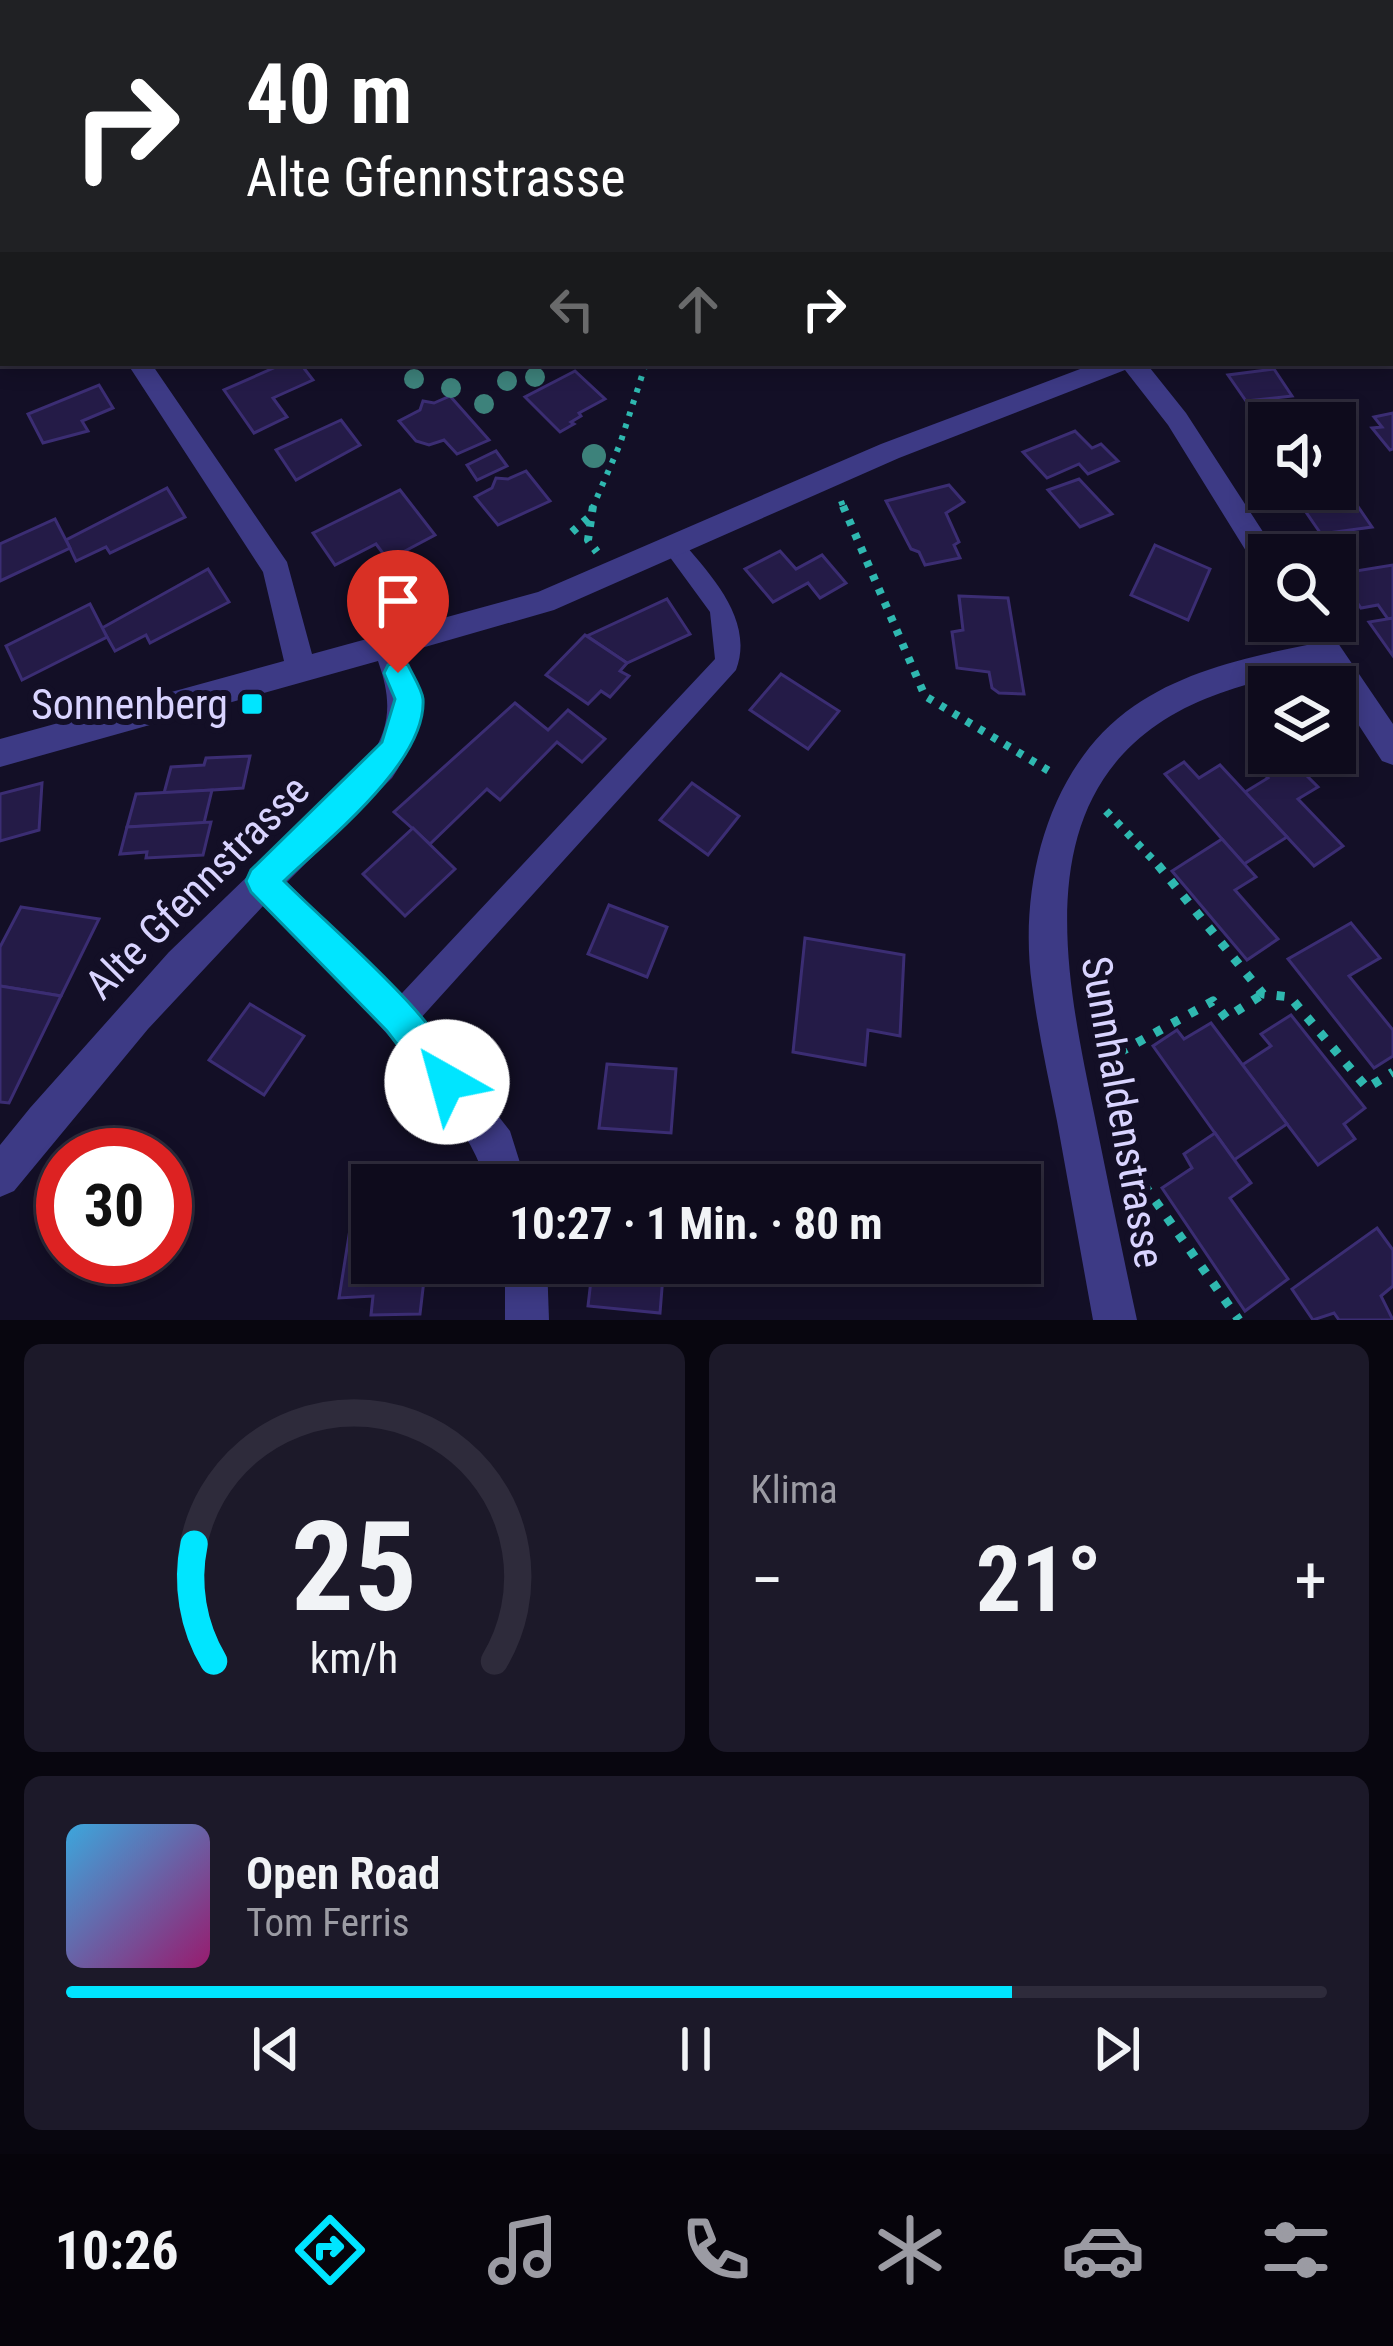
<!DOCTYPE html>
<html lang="de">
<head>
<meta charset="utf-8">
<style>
  body { margin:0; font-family:"Roboto Condensed",sans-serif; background:#1c1929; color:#f1f3f6; height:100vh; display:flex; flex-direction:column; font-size:45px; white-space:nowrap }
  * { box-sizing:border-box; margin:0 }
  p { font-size:39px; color:#9b9ba3 }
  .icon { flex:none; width:66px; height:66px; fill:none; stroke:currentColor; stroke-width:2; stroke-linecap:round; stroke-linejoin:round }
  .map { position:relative; height:1320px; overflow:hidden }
  .side { display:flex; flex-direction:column; gap:24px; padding:24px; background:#08060f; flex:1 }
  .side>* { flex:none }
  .banner { position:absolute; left:0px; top:0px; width:1395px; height:366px; box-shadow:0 6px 18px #0003,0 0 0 3px #2e2b3b; background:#202124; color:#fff; overflow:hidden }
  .buttons { position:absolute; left:1248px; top:402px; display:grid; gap:24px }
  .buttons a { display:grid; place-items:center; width:108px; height:108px; border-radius:0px; background:#0e0b1c; box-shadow:0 6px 18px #0003,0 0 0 3px #2e2b3b; font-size:60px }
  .speed { position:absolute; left:36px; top:1128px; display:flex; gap:24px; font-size:60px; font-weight:700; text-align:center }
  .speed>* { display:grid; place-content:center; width:156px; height:156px; border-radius:50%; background:#0e0b1c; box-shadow:0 6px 18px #0003,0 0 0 3px #2e2b3b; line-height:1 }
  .speed .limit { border:18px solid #d22; background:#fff; color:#111 }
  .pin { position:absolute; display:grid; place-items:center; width:102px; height:102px; color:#fff; margin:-123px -51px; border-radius:50% 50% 50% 0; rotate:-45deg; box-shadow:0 0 12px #0007 }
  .pin .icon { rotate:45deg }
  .me { position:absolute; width:132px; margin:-66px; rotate:322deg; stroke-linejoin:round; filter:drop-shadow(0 0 9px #0008) }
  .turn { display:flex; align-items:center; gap:42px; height:252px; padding:0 48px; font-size:54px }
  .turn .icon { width:156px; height:156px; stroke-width:2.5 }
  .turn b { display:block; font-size:84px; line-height:102px }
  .lanes { display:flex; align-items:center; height:114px; padding:0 48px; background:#0003; justify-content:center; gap:60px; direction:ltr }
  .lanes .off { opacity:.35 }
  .big { font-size:90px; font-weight:700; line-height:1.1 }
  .side .widget { flex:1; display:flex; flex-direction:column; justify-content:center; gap:18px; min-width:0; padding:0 42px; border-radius:18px; background:#1c1929 }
  .side .dial { align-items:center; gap:0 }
  .dial svg { height:312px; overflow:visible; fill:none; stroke:#2e2b3b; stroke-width:7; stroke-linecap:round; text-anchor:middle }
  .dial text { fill:#f1f3f6; stroke:none }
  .song { display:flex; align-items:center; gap:36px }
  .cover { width:144px; height:144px; border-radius:18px; background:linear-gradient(135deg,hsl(200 70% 55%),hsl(320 70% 35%)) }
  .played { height:12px; border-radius:6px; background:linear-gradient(90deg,#00e5ff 75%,#2e2b3b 75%) }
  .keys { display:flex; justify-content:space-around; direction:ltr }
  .heat { display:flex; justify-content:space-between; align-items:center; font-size:66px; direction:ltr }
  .side .tiles { flex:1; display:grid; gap:24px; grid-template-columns:1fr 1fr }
  .widget:last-child { grid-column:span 2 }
  .trip { position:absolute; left:351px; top:1164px; width:690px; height:120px; border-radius:0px; background:#0e0b1c; box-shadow:0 6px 18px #0003,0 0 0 3px #2e2b3b; font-weight:700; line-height:120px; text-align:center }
  .menu { display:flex; height:192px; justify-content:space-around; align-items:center; background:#06040b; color:#9b9ba3 }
  .menu .icon { width:84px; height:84px }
  .menu .current { color:#00e5ff }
  .menu b { font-size:54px; color:#f1f3f6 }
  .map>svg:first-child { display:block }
  .building { fill:#241b47; stroke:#3b2d73; stroke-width:3 }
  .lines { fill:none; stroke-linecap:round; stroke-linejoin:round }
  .path-far3 { stroke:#2fb8b0; stroke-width:4.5; stroke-dasharray:4.5 6; stroke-linecap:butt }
  .path-far2 { stroke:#2fb8b0; stroke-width:6; stroke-dasharray:4.5 8; stroke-linecap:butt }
  .path-far1 { stroke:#2fb8b0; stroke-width:8; stroke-dasharray:6 9; stroke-linecap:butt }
  .path { stroke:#2fb8b0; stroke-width:9; stroke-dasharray:8 12; stroke-linecap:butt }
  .lane { fill:#3d3a85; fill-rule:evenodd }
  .street { fill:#3d3a85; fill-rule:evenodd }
  .secondary { fill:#6f6bff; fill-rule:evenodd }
  .tree { fill:#3d827b }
  .route { fill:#00e5ff; stroke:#0095a6; stroke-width:3 }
  .poi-dot { fill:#00e5ff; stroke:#130f26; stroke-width:4.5 }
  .labels { text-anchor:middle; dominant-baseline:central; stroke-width:12; stroke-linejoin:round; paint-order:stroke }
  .poi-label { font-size:42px; fill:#d9d4ff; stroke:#130f26; text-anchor:end }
  .street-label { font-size:42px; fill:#d9d4ff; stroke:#130f26 }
</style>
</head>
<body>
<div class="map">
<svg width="1393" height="1320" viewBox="0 0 1393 1320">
  <rect width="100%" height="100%" fill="#130f26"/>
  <!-- building -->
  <g class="building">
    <path d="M285,363h15l13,17 -40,18 14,19 -33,16 -30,-43z"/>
    <path d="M1274,369l18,27 -46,5 -18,-26z"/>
    <path d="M575,371l30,28 -26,14 2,3 -10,6 3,2 -14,8 -35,-35z"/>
    <path d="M99,385l14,23 -31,13 6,10 -45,12 -15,-29z"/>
    <path d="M450,396l39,44 -32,14 -13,-14 -15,5 -13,-4 -17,-20 21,-11 3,-9 11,2z"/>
    <path d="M1393,413v36l-3,1 -18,-22 10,-1 -8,-10z"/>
    <path d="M341,420l19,25 -64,35 -20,-30z"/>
    <path d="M1075,431l17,17 9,-4 17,17 -30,13 -9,-10 -32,14 -24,-26z"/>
    <path d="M1269,433v32h-2l-19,-29z"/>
    <path d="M496,451l11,15 -30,14 -10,-15z"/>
    <path d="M526,471l24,30 -52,24 -23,-28 17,-9 4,-10 12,1z"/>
    <path d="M1079,479l33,35 -32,13 -32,-37z"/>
    <path d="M949,485l15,17 -18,11 13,29 -5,3 6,13 -35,7 -6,-13 -8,-3 -25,-48z"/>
    <path d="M167,488l18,29 -75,36 -4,-6 -30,14 -10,-21z"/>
    <path d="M400,490l35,45 -47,25 -12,-16 -41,21 -22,-32z"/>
    <path d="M1350,495l22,32 -51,7 -22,-32z"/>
    <path d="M55,519l15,29 -70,33v-37z"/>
    <path d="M1155,545l55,24 -22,51 -57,-25z"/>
    <path d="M780,551l16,18 26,-14 24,28 -26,15 -12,-15 -35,19 -28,-33z"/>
    <path d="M1393,565v53l-5,1 -10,-14 -17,3 -24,-34z"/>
    <path d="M208,569l21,33 -79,41 -4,-8 -31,16 -13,-23z"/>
    <path d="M959,596l49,2 16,96 -25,-1 -7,-5 -3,-16 -32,-4 -5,-36 11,-2z"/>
    <path d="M667,599l23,35 -63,29 -40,-27z"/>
    <path d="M90,604l17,33 -85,43 -16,-34z"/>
    <path d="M1393,618v38l-24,-34z"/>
    <path d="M585,635l42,28 -7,8 9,5 -19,21 -9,-6 -13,13 -42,-29z"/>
    <path d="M781,674l58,37 -31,38 -58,-39z"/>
    <path d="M515,703l33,27 20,-20 37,29 -23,23 -25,-20 -57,58 -13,-11 -57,55 -36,-32z"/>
    <path d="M1284,753l34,34 -20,12 45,47 -29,20 -69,-74 23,-14 -10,-11z"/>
    <path d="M250,756l-7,32 -79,5 7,-26 33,-2 2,-7z"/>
    <path d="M1184,762l15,16 21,-13 67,72 -43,27 -79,-90z"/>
    <path d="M42,783l-3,47 -39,11v-47z"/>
    <path d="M692,783l47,33 -31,39 -48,-35z"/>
    <path d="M212,790l-8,33 -77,4 9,-33z"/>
    <path d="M211,822l-8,33 -57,3 1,-6 -27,2 7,-27z"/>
    <path d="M413,828l42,41 -50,47 -42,-42z"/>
    <path d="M1222,839l34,38 -21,13 43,49 -31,21 -75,-89z"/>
    <path d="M609,905l58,22 -20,50 -59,-23z"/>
    <path d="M21,907l78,12 -38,77 -61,-10v-39z"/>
    <path d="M1351,923l29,35 -31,18 44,54v26l-19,12 -86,-109z"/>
    <path d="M805,938l99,17 -4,81 -32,-6 -3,35 -72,-13z"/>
    <path d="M0,986l61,10 -52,107 -9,-1z"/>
    <path d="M250,1004l54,32 -40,59 -55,-35z"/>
    <path d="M1291,1015l74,93 -21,16 11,15 -37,26 -76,-100 29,-19 -10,-12z"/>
    <path d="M1211,1023l76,101 -53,36 -81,-114 24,-16 7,9z"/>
    <path d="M607,1064l69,5 -5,64 -72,-5z"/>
    <path d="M1215,1133l36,50 -21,15 58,81 -43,32 -83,-123 30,-20 -8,-14z"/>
    <path d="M795,1168l88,1 1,16h-88z"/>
    <path d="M355,1198h17v65h54l-6,51 -49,1 2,-19 -34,2z"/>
    <path d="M1377,1228l16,22v36l-12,10 12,24h-54l-5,-7 -21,7 -21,-31z"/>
    <path d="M92,1257h48l-12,19z"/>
    <path d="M593,1263h71l-4,50 -72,-7z"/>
    <path d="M799,1263h64l1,20h-65z"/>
  </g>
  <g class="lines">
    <!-- path-far3 -->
    <g class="path-far3">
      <path d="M537,0l9,3"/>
      <path d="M1279,0l7,3"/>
      <path d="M1370,0l17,3"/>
    </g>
    <!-- path-far2 -->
    <g class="path-far2">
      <path d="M841,501l3,8"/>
      <path d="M592,509l28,-65 26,-81"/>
    </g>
    <!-- path-far1 -->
    <g class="path-far1">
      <path d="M593,506l-5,34 9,12"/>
      <path d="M843,506l82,190 129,78"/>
      <path d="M572,532l16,-14"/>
      <path d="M1106,811l55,57"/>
    </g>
    <!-- path -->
    <g class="path">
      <path d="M1158,865l105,129 27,3 77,91 26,-16"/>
      <path d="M1102,1062l111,-61 13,17 37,-24"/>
      <path d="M1121,1152l118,168"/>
    </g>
    <!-- lane -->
    <path class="lane" d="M672,536l8,3c30,35 75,81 56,131l-326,360 -11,4 -11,-4 -4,-11 4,-11 327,-349 -5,-47 -49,-67z"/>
    <!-- street -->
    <g class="street">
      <rect x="1392" y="291" width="1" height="15"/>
      <path d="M127,363h24l136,199 25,92 226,-62 343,-148 215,-81h50l40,50 92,142h-9v20l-10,-3 -91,-147 -43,-55 -226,88 -345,152 -150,43c21,49 17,81 -12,125l-105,104 125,124 98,125 17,54h-40c-23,-87 -159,-212 -224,-279l-115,123 -134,162 -14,6v-52l30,-37 139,-156 201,-194c22,-34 21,-60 8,-97l-378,106v-28l284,-78 -21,-89z"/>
      <path d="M1292,621h31l70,103v41l-11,-4 -61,-94c-56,12 -115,24 -163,57 -130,89 -90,261 -64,389 14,69 28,138 43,207h-44c-12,-66 -24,-133 -36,-199 -9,-45 -19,-90 -25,-136 -14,-99 16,-220 102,-279 50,-35 114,-49 173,-61z"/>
      <path d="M505,1263h42l2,57h-44z"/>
    </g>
    <!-- secondary -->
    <path class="secondary" d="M3,112v12l-3,1v-12z"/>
  </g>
  <!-- trees -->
  <g class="tree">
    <circle cx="535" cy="377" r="10"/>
    <circle cx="414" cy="379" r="10"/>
    <circle cx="507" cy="381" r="10"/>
    <circle cx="451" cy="388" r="10"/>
    <circle cx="484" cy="404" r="10"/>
    <circle cx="594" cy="456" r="12"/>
  </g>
  <!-- route -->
  <path class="route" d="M398,661l10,4c4,9 14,24 15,34 4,63 -97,142 -139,182 52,52 153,135 181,201l-5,12 -13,6 -12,-6 -48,-63 -136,-139 -5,-11 5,-11 131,-128 13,-43 -11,-26 4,-8z"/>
  <!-- markers -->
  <rect class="poi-dot" x="240" y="692" width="24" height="24" rx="6"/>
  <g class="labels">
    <!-- poi labels -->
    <g class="poi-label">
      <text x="228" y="704">Sonnenberg</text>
    </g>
    <!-- street labels -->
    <g class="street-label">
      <text transform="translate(197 887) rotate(-45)">Alte Gfennstrasse</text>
      <text transform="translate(1123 1112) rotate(80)">Sunnhaldenstrasse</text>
    </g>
  </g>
</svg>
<div class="buttons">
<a><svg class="icon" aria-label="sound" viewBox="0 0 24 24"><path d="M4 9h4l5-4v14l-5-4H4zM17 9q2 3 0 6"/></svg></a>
<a><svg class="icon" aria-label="search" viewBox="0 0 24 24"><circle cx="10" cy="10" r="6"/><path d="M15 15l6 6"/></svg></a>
<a><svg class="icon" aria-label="layers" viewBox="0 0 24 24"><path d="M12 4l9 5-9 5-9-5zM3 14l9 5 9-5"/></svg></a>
</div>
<div class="speed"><div class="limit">30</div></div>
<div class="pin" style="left:398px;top:673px;background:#d93025"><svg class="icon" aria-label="arrive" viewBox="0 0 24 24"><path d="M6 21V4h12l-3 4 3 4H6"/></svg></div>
<svg class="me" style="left:447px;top:1082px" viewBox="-20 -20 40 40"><circle r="19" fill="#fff"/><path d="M0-13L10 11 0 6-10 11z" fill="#00e5ff"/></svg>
<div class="trip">10:27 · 1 Min. · 80 m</div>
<div class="banner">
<div class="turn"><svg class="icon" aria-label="right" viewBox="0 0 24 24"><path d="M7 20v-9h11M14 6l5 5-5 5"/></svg><div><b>40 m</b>Alte Gfennstrasse</div></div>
<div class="lanes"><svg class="icon off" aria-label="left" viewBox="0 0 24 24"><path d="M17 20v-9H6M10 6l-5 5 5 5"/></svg><svg class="icon off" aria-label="ahead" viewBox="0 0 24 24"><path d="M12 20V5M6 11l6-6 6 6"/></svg><svg class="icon" aria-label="right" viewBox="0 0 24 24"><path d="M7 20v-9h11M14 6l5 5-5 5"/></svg></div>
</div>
</div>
<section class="side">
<div class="tiles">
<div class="widget dial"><svg viewBox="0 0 100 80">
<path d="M14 69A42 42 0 1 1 86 69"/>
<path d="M14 69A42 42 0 0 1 9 39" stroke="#00e5ff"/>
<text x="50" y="56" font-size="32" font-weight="700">25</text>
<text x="50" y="72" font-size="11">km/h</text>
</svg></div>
<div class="widget"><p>Klima</p>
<div class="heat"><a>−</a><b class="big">21°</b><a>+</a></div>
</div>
<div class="widget">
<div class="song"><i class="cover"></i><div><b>Open Road</b><p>Tom Ferris</p></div></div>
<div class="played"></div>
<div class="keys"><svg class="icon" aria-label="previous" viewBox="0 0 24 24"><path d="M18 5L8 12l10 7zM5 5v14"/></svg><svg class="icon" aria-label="pause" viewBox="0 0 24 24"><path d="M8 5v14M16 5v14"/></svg><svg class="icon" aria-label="next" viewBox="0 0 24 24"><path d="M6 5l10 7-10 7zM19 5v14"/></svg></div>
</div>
</div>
</section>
<nav class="menu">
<b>10:26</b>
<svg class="icon current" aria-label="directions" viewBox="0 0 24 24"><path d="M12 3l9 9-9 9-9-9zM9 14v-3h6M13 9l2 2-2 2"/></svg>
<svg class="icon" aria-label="music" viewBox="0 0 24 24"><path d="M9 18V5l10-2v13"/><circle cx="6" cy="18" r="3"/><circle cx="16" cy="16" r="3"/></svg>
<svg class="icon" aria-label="phone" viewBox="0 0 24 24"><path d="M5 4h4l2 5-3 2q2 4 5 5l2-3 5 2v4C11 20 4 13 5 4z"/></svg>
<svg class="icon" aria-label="climate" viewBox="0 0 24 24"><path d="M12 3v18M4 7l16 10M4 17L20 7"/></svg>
<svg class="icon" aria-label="car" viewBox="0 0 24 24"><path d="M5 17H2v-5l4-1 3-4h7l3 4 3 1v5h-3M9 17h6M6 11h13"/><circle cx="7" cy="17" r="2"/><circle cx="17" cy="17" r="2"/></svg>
<svg class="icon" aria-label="filters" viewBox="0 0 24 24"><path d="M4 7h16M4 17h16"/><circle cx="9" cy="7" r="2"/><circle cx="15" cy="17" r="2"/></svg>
</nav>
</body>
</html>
